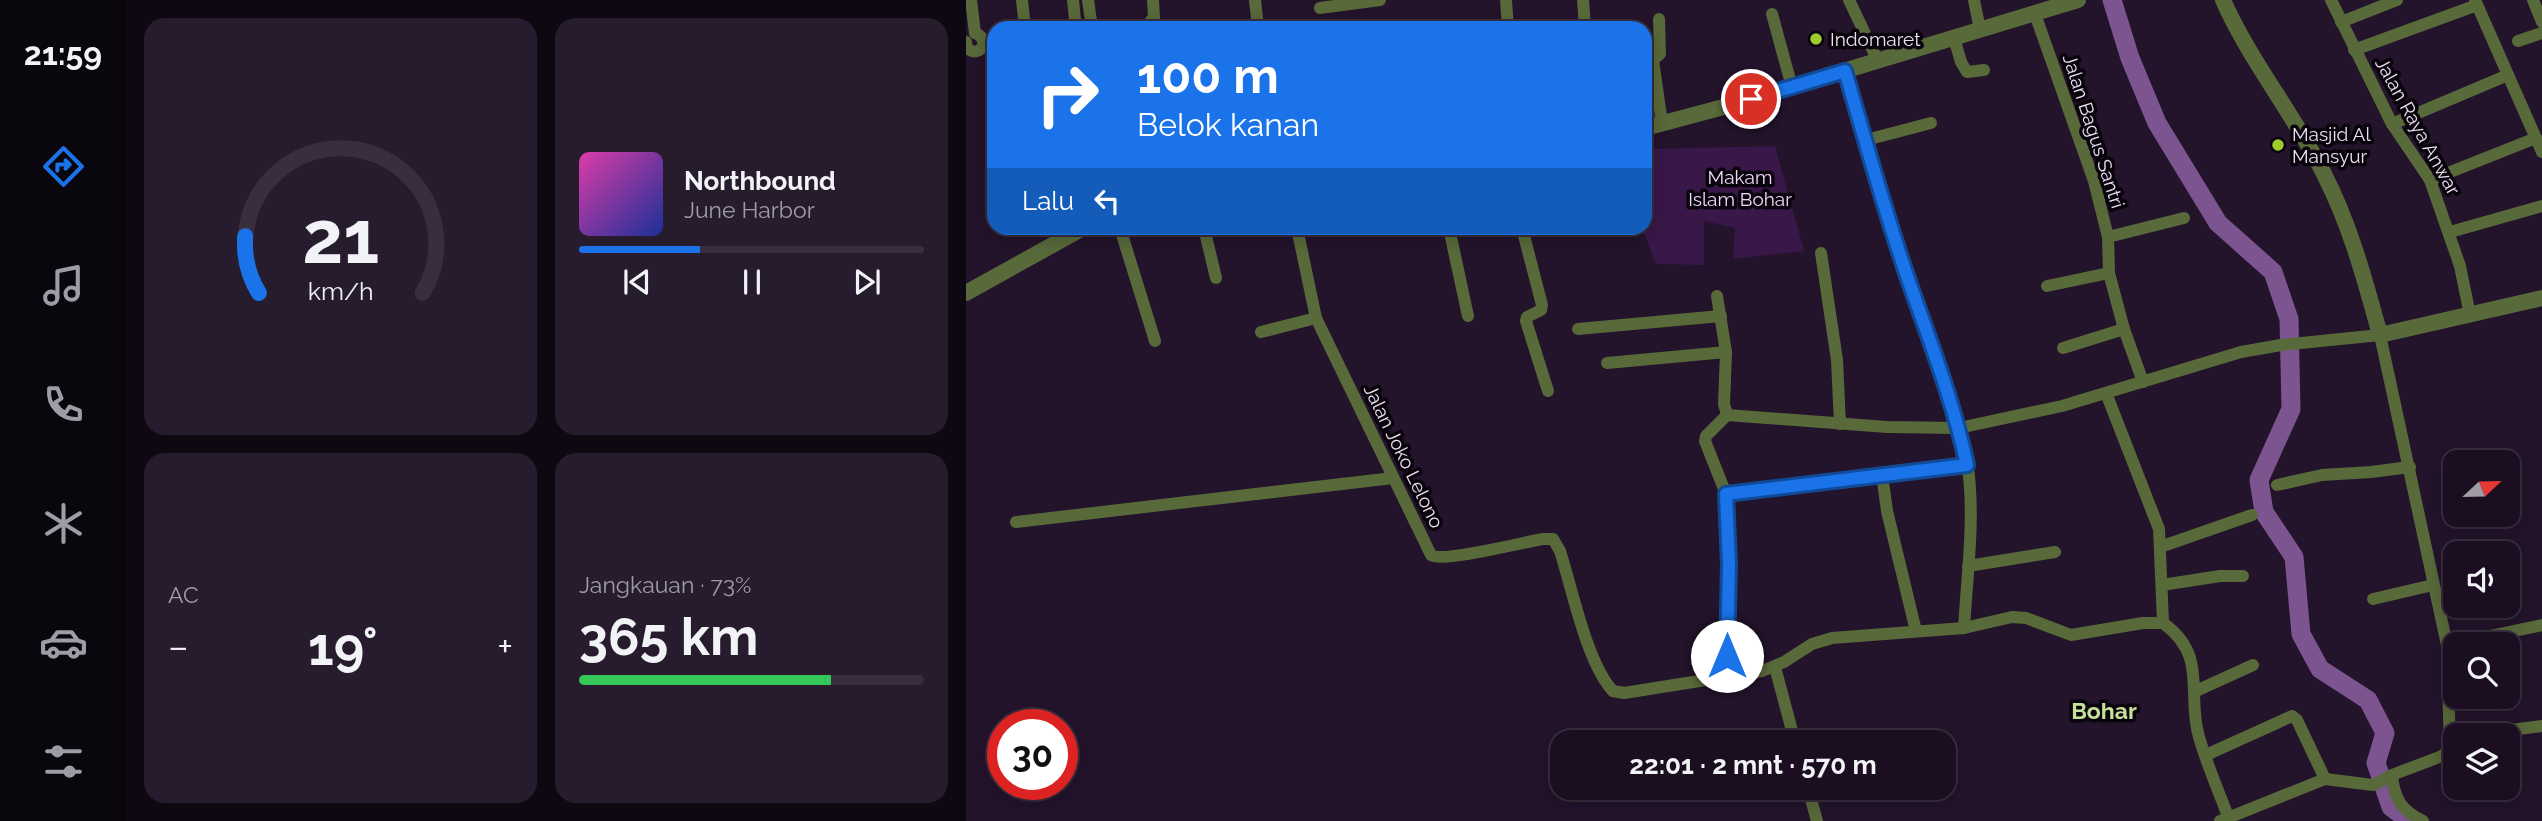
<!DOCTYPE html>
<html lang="id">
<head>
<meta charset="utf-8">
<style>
  body { margin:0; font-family:Raleway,sans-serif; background:#271c2d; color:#f1f3f6; height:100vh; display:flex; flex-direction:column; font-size:26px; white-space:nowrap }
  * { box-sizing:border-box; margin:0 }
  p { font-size:23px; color:#9f9ca5 }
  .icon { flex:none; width:38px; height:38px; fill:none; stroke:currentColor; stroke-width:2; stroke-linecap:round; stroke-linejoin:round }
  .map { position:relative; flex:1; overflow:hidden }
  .details { display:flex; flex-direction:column; gap:18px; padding:18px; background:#0e0812; width:840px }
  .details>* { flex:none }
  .guide { position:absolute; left:21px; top:21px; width:665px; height:214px; border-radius:21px; box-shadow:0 4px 18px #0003,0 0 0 2px #382e3e; background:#1a73e8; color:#fff; overflow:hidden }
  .needle { width:46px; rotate:68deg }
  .tools { position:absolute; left:1477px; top:450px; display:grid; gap:14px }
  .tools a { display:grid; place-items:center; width:77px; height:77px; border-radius:14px; background:#1a0e20; box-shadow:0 4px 18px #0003,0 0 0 2px #382e3e; font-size:35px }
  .speed { position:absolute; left:21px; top:709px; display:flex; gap:14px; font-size:35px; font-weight:700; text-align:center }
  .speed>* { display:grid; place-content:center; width:91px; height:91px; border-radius:50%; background:#1a0e20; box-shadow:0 4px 18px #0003,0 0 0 2px #382e3e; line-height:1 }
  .speed .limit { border:10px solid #d22; background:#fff; color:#111 }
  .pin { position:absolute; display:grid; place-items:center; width:60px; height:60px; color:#fff; margin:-30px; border:4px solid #fff; border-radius:50%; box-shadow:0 2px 7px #0007 }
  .me { position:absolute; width:77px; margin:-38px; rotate:0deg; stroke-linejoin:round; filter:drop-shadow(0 0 5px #0008) }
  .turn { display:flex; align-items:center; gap:24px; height:147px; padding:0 35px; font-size:32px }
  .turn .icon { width:91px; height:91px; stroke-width:2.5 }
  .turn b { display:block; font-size:49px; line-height:60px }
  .then { display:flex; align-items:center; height:66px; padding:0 35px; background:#0003; gap:14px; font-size:26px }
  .big { font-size:52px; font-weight:700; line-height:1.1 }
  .details .widget { flex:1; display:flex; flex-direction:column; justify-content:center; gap:10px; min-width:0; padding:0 24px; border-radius:21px; background:#271c2d }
  .details .dial { align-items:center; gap:0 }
  .dial svg { height:182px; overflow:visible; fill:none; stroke:#382e3e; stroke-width:7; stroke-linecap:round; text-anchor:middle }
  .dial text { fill:#f1f3f6; stroke:none }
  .song { display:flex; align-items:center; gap:21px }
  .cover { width:84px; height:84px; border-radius:10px; background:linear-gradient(135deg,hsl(320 70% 55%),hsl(230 70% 35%)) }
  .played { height:7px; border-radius:4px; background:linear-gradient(90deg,#1a73e8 35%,#382e3e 35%) }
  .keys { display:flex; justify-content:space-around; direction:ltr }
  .heat { display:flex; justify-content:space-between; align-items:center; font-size:38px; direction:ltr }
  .charge { height:10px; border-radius:5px; background:linear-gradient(90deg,#34c759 73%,#382e3e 0) }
  .details .tiles { flex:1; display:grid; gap:18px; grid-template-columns:repeat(2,1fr) }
  .trip { position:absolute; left:584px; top:730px; width:406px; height:70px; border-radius:21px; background:#1a0e20; box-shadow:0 4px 18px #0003,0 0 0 2px #382e3e; font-weight:700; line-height:70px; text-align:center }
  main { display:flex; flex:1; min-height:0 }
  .dock { display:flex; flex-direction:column; width:126px; justify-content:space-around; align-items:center; background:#0a060d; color:#9f9ca5 }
  .dock .icon { width:49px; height:49px }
  .dock .current { color:#1a73e8 }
  .dock b { font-size:32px; color:#f1f3f6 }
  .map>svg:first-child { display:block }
  .green { fill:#391748 }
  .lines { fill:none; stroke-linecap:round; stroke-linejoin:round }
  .river { stroke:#7c5490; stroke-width:19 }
  .minor { stroke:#58693a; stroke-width:12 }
  .tertiary { stroke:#58693a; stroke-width:16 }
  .route-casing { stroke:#114b97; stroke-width:18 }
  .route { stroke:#1a73e8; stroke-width:12 }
  .poi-dot { fill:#9dca2f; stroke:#09040c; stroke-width:2.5 }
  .labels { text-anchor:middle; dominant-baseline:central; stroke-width:7; stroke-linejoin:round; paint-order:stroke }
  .poi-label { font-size:19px; fill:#eae0f0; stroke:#09040c; text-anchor:start }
  .street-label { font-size:19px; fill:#eae0f0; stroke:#09040c }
  .park-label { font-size:19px; fill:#edd7fa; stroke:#09040c }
  .quarter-label { font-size:23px; font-weight:bold; fill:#c5e097; stroke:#09040c }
</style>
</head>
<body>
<main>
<nav class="dock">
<b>21:59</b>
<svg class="icon current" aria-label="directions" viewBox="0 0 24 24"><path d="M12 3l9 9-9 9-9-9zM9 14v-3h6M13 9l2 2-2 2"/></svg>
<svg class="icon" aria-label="music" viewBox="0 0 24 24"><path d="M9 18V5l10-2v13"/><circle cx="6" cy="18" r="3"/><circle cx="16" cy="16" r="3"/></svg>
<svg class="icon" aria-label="phone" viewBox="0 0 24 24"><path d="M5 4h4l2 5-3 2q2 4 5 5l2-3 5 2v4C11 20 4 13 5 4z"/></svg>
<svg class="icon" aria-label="climate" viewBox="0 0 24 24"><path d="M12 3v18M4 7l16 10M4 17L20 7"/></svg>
<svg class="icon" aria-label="car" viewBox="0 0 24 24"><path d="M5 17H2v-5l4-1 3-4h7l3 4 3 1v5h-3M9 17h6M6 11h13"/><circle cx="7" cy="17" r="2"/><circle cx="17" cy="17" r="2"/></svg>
<svg class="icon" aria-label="filters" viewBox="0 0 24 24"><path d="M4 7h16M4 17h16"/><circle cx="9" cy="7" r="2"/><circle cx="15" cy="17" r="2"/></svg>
</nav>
<section class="details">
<div class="tiles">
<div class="widget dial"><svg viewBox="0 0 100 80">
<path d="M14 69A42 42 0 1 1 86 69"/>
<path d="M14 69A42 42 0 0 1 8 44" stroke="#1a73e8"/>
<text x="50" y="56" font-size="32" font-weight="700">21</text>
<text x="50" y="72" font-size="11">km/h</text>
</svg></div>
<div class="widget">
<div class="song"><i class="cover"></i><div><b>Northbound</b><p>June Harbor</p></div></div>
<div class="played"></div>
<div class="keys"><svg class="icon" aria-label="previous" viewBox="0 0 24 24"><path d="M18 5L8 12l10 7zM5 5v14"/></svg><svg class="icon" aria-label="pause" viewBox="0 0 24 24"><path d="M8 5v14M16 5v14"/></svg><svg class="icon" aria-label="next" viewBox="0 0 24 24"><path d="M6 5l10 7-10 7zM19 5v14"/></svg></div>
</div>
<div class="widget"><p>AC</p>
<div class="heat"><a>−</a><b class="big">19°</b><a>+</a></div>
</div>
<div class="widget"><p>Jangkauan · 73%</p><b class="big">365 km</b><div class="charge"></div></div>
</div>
</section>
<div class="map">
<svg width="1576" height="821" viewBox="0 0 1576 821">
  <rect width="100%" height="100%" fill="#23132b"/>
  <!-- green -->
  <path class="green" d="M809,146l29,105 -71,8 2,-31 -31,-7v44l-48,-1 -14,-36h3v-75l6,-4z"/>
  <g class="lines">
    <!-- river -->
    <path class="river" d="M1146,0l18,58 27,65 61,100 55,49 16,47 2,90 -32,71 5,32 30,45 7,77 19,35 48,31 17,33 -9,30 15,44 19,14"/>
    <!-- minor -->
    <g class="minor">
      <path d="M5,0l4,33"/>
      <path d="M56,0l3,28"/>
      <path d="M107,0l2,20 5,8"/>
      <path d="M122,0l4,28"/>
      <path d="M289,0l3,28"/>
      <path d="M540,0l2,28"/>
      <path d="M617,0l2,28"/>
      <path d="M883,0l29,61"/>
      <path d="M1008,0l6,30"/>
      <path d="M1365,0l61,124 38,56 30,86 10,49"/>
      <path d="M1509,0l67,152"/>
      <path d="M1567,0l9,22"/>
      <path d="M354,8l60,-8"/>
      <path d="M806,14l20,73"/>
      <path d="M1069,14l59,167 14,56 1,36 15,56 19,53"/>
      <path d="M693,19l1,35 -7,6 9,63"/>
      <path d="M1375,22l56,-22"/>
      <path d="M179,28l9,-11 -1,-17"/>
      <path d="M988,38l7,24 6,10 17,-2"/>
      <path d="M1552,41l24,-8"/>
      <path d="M0,42l1,6c6,5 10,5 16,-1 1,-8 -1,-11 -8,-14"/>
      <path d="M1388,50l123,-45"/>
      <path d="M879,71c20,68 39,137 62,204 21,63 51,126 61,193 7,52 -1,107 -4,160"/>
      <path d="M1426,124l116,-49"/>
      <path d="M900,140l65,-17"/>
      <path d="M1464,180l106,-42"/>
      <path d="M154,228l35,113"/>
      <path d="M238,228l12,50"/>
      <path d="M331,228l19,90 115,237c12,8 93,-13 112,-16h10l7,12c12,37 27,113 53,140l11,2 138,-22 22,-9 28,-18 20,-6 132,-10 48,-11 14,1 45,17 72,-12h20c46,33 23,71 36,114 8,28 20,55 30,82"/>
      <path d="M483,228l19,88"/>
      <path d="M556,228l20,77 -1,5 -14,7 -1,4 22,70"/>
      <path d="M1484,232l92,-26"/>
      <path d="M1142,237l76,-19"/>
      <path d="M855,253l16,107 3,64"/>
      <path d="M1081,286l62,-13"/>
      <path d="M751,296l9,56"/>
      <path d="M612,329l143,-13"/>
      <path d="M295,332l55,-14"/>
      <path d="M1097,348l61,-19"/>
      <path d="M641,363l119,-11 -2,52 3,11"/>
      <path d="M1140,393l53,136 4,94"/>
      <path d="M761,415l160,12 72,1 103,-22 179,-54 40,-7 99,-10 67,310 3,104 -8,7 -50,19 -19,10 -48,-6 -105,42"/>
      <path d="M761,415l-21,21 -1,5 21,53 3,70 -1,112"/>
      <path d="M916,475l5,36 29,120"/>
      <path d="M1311,485l45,-10 49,-3 39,-5"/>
      <path d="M760,494l241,-29"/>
      <path d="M50,522l377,-44"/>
      <path d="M1194,547l92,-32"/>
      <path d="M1002,566l87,-14"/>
      <path d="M1196,585l58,-9h23"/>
      <path d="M1407,599l60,-14"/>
      <path d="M1481,645l95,-20"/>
      <path d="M809,667l20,75"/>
      <path d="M1230,691l57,-26"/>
      <path d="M1506,735l70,-9"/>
      <path d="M1240,755l86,-39 5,4 28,59"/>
      <path d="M1426,775c2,24 10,36 31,46"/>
      <path d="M842,788l9,33"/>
    </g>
    <!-- tertiary -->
    <g class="tertiary">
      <path d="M1257,0c27,61 70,113 100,172 27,52 42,108 57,163l162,-37"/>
      <path d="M679,128l86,-23 347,-105"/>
      <path d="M0,293l117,-65"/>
    </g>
  </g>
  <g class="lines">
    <!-- route casing -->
    <g class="route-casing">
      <path id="route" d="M761,656l2,-92 -3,-70 241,-29c-14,-65 -38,-126 -60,-189 -23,-67 -42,-137 -62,-205l-94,28"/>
    </g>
    <!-- route -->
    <use href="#route" class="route"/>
  </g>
  <!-- markers -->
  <g class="poi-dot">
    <circle cx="850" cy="39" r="7"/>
    <circle cx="1312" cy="145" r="7"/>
  </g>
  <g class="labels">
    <!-- poi labels -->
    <g class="poi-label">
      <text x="864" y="39">Indomaret</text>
      <text x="1326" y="134">Masjid Al<tspan x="1326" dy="22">Mansyur</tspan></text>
    </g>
    <!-- street labels -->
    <g class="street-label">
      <text transform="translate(1452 126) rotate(61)">Jalan Raya Anwar</text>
      <text transform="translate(1128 131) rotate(72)">Jalan Bagus Santri</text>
      <text transform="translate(438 456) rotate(64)">Jalan Joko Lelono</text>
    </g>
    <!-- park labels -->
    <g class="park-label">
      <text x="774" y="177">Makam<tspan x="774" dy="22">Islam Bohar</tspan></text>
    </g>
    <!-- quarter labels -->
    <g class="quarter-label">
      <text x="1138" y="710">Bohar</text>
    </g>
  </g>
</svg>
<div class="tools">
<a><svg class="needle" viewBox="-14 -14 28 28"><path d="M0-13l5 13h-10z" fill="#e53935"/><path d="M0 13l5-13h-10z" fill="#9f9ca5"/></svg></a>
<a><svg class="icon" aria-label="sound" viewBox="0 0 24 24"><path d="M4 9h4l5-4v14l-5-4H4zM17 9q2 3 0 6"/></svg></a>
<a><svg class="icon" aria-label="search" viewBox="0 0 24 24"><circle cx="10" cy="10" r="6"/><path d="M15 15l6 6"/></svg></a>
<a><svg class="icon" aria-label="layers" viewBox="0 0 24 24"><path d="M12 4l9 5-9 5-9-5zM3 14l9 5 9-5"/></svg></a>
</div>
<div class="speed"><div class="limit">30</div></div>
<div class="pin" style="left:785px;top:99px;background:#d93025"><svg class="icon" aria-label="arrive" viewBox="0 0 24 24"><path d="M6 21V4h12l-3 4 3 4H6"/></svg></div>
<svg class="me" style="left:761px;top:656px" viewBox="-20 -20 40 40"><circle r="19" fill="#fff"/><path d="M0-13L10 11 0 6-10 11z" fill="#1a73e8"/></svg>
<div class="trip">22:01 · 2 mnt · 570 m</div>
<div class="guide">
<div class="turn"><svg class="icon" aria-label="right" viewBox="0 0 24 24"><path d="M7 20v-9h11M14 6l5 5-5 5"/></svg><div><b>100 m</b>Belok kanan</div></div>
<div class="then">Lalu<svg class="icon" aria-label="left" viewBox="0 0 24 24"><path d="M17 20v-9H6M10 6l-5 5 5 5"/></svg></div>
</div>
</div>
</main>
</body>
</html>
